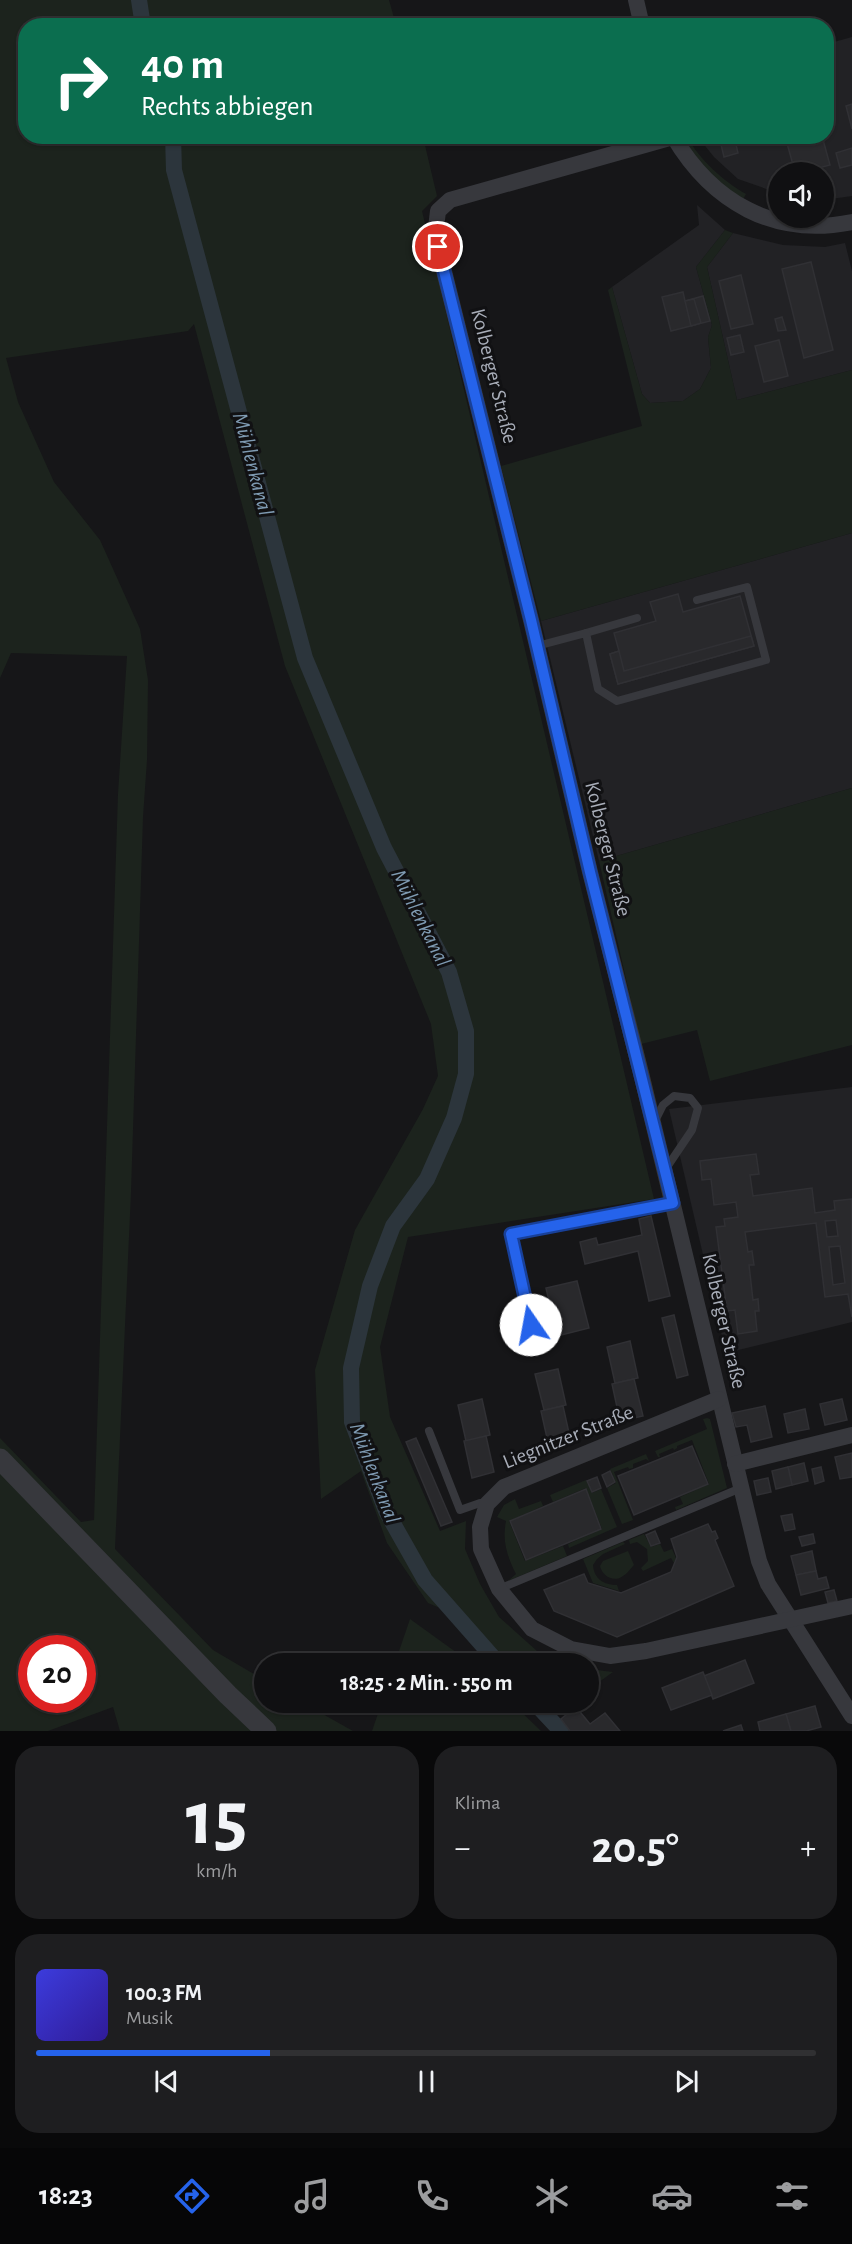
<!DOCTYPE html>
<html lang="de">
<head>
<meta charset="utf-8">
<style>
  body { margin:0; font-family:"Alegreya Sans",sans-serif; background:#1e1e20; color:#f1f3f6; height:100vh; display:flex; flex-direction:column; font-size:22px; white-space:nowrap }
  * { box-sizing:border-box; margin:0 }
  p { font-size:20px; color:#9c9d9f }
  .icon { flex:none; width:33px; height:33px; fill:none; stroke:currentColor; stroke-width:2; stroke-linecap:round; stroke-linejoin:round }
  .map { position:relative; height:1731px; overflow:hidden }
  .sheet { display:flex; flex-direction:column; gap:15px; padding:15px; background:#09090a; flex:1 }
  .sheet>* { flex:none }
  .hud { position:absolute; left:18px; top:18px; width:816px; height:126px; border-radius:24px; box-shadow:0 2px 4px #0004,0 0 0 2px #303032; background:#0b6e4f; color:#fff; overflow:hidden }
  .buttons { position:absolute; left:768px; top:162px; display:grid; gap:12px }
  .buttons a { display:grid; place-items:center; width:66px; height:66px; border-radius:50%; background:#101012; box-shadow:0 2px 4px #0004,0 0 0 2px #303032; font-size:30px }
  .speed { position:absolute; left:18px; top:1635px; display:flex; gap:12px; font-size:30px; font-weight:700; text-align:center }
  .speed>* { display:grid; place-content:center; width:78px; height:78px; border-radius:50%; background:#101012; box-shadow:0 2px 4px #0004,0 0 0 2px #303032; line-height:1 }
  .speed .limit { border:9px solid #d22; background:#fff; color:#111 }
  .pin { position:absolute; display:grid; place-items:center; width:51px; height:51px; color:#fff; margin:-26px; border:3px solid #fff; border-radius:50%; box-shadow:0 2px 6px #0007 }
  .me { position:absolute; width:66px; margin:-33px; rotate:348deg; stroke-linejoin:round; filter:drop-shadow(0 0 4px #0008) }
  .turn { display:flex; align-items:center; gap:21px; height:126px; padding:0 24px; font-size:27px }
  .turn .icon { width:78px; height:78px; stroke-width:2.5 }
  .turn b { display:block; font-size:42px; line-height:51px }
  .big { font-size:45px; font-weight:700; line-height:1.1 }
  .sheet .card { flex:1; display:flex; flex-direction:column; justify-content:center; gap:9px; min-width:0; padding:0 21px; border-radius:24px; background:#1e1e20 }
  .sheet .dial { align-items:center; gap:0 }
  .dial b { font-size:78px; line-height:1 }
  .song { display:flex; align-items:center; gap:18px }
  .cover { width:72px; height:72px; border-radius:9px; background:linear-gradient(135deg,hsl(240 70% 55%),hsl(250 70% 35%)) }
  .played { height:6px; border-radius:3px; background:linear-gradient(90deg,#2563eb 30%,#303032 30%) }
  .keys { display:flex; justify-content:space-around; direction:ltr }
  .heat { display:flex; justify-content:space-between; align-items:center; font-size:33px; direction:ltr }
  .sheet .tiles { flex:1; display:grid; gap:15px; grid-template-columns:1fr 1fr }
  .card:last-child { grid-column:span 2 }
  .trip { position:absolute; left:254px; top:1653px; width:345px; height:60px; border-radius:30px; background:#101012; box-shadow:0 2px 4px #0004,0 0 0 2px #303032; font-weight:700; line-height:60px; text-align:center }
  .menu { display:flex; height:96px; justify-content:space-around; align-items:center; background:#060607; color:#9c9d9f }
  .menu .icon { width:42px; height:42px }
  .menu .current { color:#2563eb }
  .menu b { font-size:27px; color:#f1f3f6 }
  .map>svg:first-child { display:block }
  .built { fill:#222225 }
  .green { fill:#1c231d; fill-rule:evenodd }
  .lines { fill:none; stroke-linecap:round; stroke-linejoin:round }
  .canal { stroke:#2c353c; stroke-width:16 }
  .building { fill:#29292c; stroke:#303034; stroke-width:1.5; fill-rule:evenodd }
  .service { stroke:#37383d; stroke-width:8 }
  .minor { stroke:#37383d; stroke-width:16 }
  .tertiary { stroke:#37383d; stroke-width:21 }
  .route-casing { stroke:#184099; stroke-width:15 }
  .route { stroke:#2563eb; stroke-width:10 }
  .labels { text-anchor:middle; dominant-baseline:central; stroke-width:6; stroke-linejoin:round; paint-order:stroke }
  .street-label { font-size:21px; fill:#a8adb8; stroke:#111113 }
  .water-label { font-size:22px; font-style:italic; fill:#7f9bb3; stroke:#111113 }
</style>
</head>
<body>
<div class="map">
<svg width="852" height="1731" viewBox="0 0 852 1731">
  <rect width="100%" height="100%" fill="#161618"/>
  <!-- built -->
  <g class="built">
    <path d="M852,37v159l-28,4v-28h-46v21l-40,-14 -24,-22 -16,-20 128,-1 1,-92z"/>
    <path d="M697,205l28,25 -29,37 16,58 -4,12 3,31 -11,21 -17,12 -33,2 -8,-9 -30,-107 87,-62z"/>
    <path d="M733,233l50,12 42,2 20,-4 7,28v99l-115,30 -30,-133z"/>
    <path d="M852,533v255l-253,73 -58,-240z"/>
    <path d="M852,1087v235l-126,31 -57,-244z"/>
  </g>
  <!-- green -->
  <g class="green">
    <path d="M0,0h389l7,25 -370,1v110l397,1 14,59 -15,15 232,988 -246,38 -28,110 10,70 50,114 26,-10 -1,28 15,35 19,33 38,34 26,12h-68l-48,-52 -19,-8 -41,-60 -26,-72 -40,28 -6,-129 40,-140 68,-121 15,-33 -7,-52 -146,-358 -91,-342 -6,7 -182,27 12,44 36,80 46,58 40,89 8,51 -1,80 -4,57 -12,375 -16,357 98,101 51,30v22l39,1 50,28h-233l-7,-24 -65,24h-48v-293l81,84 13,-2 24,-726 9,-138 -116,-3 -11,25zM32,1648h50v52h-50z"/>
    <path d="M680,137h7c13,23 36,44 59,57l-4,7 -29,-19z"/>
    <path d="M725,230l8,3 -26,34 30,133 115,-30v163l-311,88 -40,-155 141,-40 -34,-136 4,-3 30,107 8,9 33,-2 17,-12 11,-21 -3,-31 4,-12 -16,-58z"/>
    <path d="M852,788v257l-142,36 -13,-51 -56,14 -42,-183z"/>
    <path d="M707,1418l3,1 17,69 -51,22 -1,-3 8,-3 -3,-7 29,-13 -17,-44 -15,6v2l-3,2 -1,-2 -14,6 1,3h-2l-3,-6 52,-22 -4,-10z"/>
    <path d="M646,1454l3,7 -3,-2 -13,5v4l-4,1 -1,-2 -14,5 19,48 -11,4 -15,-36 9,-5 -6,-14z"/>
    <path d="M586,1480l6,13 9,-4 16,38 -48,21 -1,-4 34,-15 -16,-41 -33,14 -3,-7z"/>
    <path d="M515,1499l4,10 22,-8 2,5 -34,15 16,40 38,-15 4,10 -59,25 8,-7c-9,-18 -14,-33 -10,-53l-9,-4 7,-12z"/>
    <path d="M644,1534l7,13 9,-3 4,8 8,-3 4,9 -2,5 -3,-5 -28,13 -2,-3 7,-7 -1,-12 -10,-7 -7,2 -1,-4z"/>
    <path d="M623,1542l2,2 -22,10 -6,5 -4,6c1,14 11,20 24,20l2,6 -26,-8 -10,-24z"/>
    <path d="M628,1551l6,14c-4,4 -7,9 -11,11 -9,7 -21,0 -23,-10l3,-5z"/>
    <path d="M410,1619l61,44h-76z"/>
    <path d="M588,1669l25,3 -25,18z"/>
    <path d="M382,1702l130,1 29,28h-169z"/>
    <path d="M531,1703h40l-23,17z"/>
  </g>
  <g class="lines">
    <!-- canal -->
    <g class="canal">
      <path d="M139,0l4,26"/>
      <path d="M173,136l1,34 131,488 79,190 65,124 17,59v43l-12,44 -27,61 -34,47 -23,60 -19,82 1,54 34,89 39,69 74,84"/>
      <path d="M534,1702l27,29"/>
    </g>
  </g>
  <!-- building -->
  <g class="building">
    <path d="M852,104v25l-6,-23z"/>
    <path d="M734,136l4,17 -14,4 -5,-21z"/>
    <path d="M785,136h37l8,29 -27,7h-8z"/>
    <path d="M852,148v17l-12,3 -4,-15z"/>
    <path d="M811,262l22,88 -29,8 -22,-89z"/>
    <path d="M741,275l12,49 -22,5 -12,-48z"/>
    <path d="M683,292l2,9 18,-5 7,25 -39,10 -9,-34z"/>
    <path d="M694,299l7,24 -10,3 -6,-25z"/>
    <path d="M782,317l4,13 -8,1 -3,-12z"/>
    <path d="M740,335l4,17 -13,3 -4,-17z"/>
    <path d="M779,340l9,36 -24,6 -9,-36z"/>
    <path d="M678,594l5,18 57,-16 14,50 -136,38 -8,-30 9,-3 -5,-18 42,-12 -6,-19z"/>
    <path d="M751,636l3,10 -136,38 -8,-30 9,-3 5,20z"/>
    <path d="M756,1154l3,20 -9,1 3,21 59,-8 3,25 20,-3 -1,-9 18,-2v118l-4,-23 -23,3 -9,-74 -71,9 3,20 4,-1 2,14h-5l4,35 5,-1 1,12h-4l2,20 -19,3 -3,-24 -8,1 -11,-84 9,-1 -1,-7 14,-2 -2,-15 -22,3 -3,-26 -9,1 -2,-19zM836,1220l2,16 -11,1 -2,-16zM840,1246l5,37 -12,2 -4,-38z"/>
    <path d="M651,1216l19,80 -21,5 -11,-50 -53,13 -5,-22 16,-4 2,7 44,-10 -3,-16z"/>
    <path d="M577,1281l12,47 -32,8 -11,-48z"/>
    <path d="M674,1315l14,60 -11,3 -15,-60z"/>
    <path d="M630,1341l8,37 -23,5 -8,-36z"/>
    <path d="M558,1369l8,36 -22,5 -9,-36z"/>
    <path d="M634,1379l9,37 -23,5 -8,-37z"/>
    <path d="M482,1399l8,36 -24,6 -8,-36z"/>
    <path d="M842,1399l5,21 -22,5 -5,-21z"/>
    <path d="M563,1406l8,36 -22,5 -8,-36z"/>
    <path d="M765,1406l7,31 -21,5 -4,-17 -11,2 -4,-14z"/>
    <path d="M805,1409l4,20 -21,4 -4,-19z"/>
    <path d="M486,1436l8,36 -22,6 -8,-37z"/>
    <path d="M416,1438l36,84 -11,4 -35,-84z"/>
    <path d="M692,1446l16,38 -74,31 -16,-39z"/>
    <path d="M852,1453v24l-12,2 -5,-22z"/>
    <path d="M804,1463l4,18 -16,4 -4,-18z"/>
    <path d="M788,1467l4,18 -16,4 -4,-18z"/>
    <path d="M821,1467l3,14 -9,3 -3,-15z"/>
    <path d="M610,1471l5,11 -8,5 -5,-12z"/>
    <path d="M597,1477l4,11 -9,4 -5,-11z"/>
    <path d="M768,1478l3,14 -14,3 -3,-14z"/>
    <path d="M586,1489l15,40 -75,31 -16,-39z"/>
    <path d="M792,1514l3,15 -10,2 -4,-15z"/>
    <path d="M708,1524l4,8 3,-1 3,7 -3,2 19,46 -117,51 -63,-26 -10,-21 40,-16 4,9 33,10 50,-21 6,-15 -6,-18z"/>
    <path d="M655,1531l5,12 -9,3 -5,-11z"/>
    <path d="M813,1534l2,9 -13,3 -3,-9z"/>
    <path d="M812,1551l4,20 -20,4 -5,-19z"/>
    <path d="M816,1571l2,8 8,-2 3,11 -28,7 -5,-20z"/>
    <path d="M834,1590l3,11 -9,2 -3,-11z"/>
    <path d="M745,1660l9,23 -41,16 -9,-23z"/>
    <path d="M703,1672l9,23 -41,15 -9,-22z"/>
    <path d="M815,1706l6,21 -15,4h-15l-5,-17z"/>
    <path d="M576,1707l14,17 15,-11 15,18h-50l-9,-12z"/>
    <path d="M786,1714l5,17h-31l-2,-9z"/>
    <path d="M741,1725l2,6h-20z"/>
  </g>
  <g class="lines">
    <!-- service -->
    <g class="service">
      <path d="M586,633l51,-15"/>
      <path d="M537,646l49,-13 12,56 19,12 149,-41 -19,-73 -50,13"/>
      <path d="M654,1123l9,-18 11,-9 16,2 8,10 -6,22 -27,40"/>
      <path d="M536,1347l-25,-113 162,-31"/>
      <path d="M429,1431l31,79 20,-7 7,1"/>
      <path d="M499,1589l242,-101"/>
    </g>
    <!-- minor -->
    <g class="minor">
      <path d="M636,0l6,26"/>
      <path d="M673,136c39,66 101,102 179,86"/>
      <path d="M673,137l-223,63 -12,11 -2,17 2,19 93,373 59,252 51,201 118,488 9,23 84,132"/>
      <path d="M719,1399l-215,88 -17,17 -7,23 1,22 18,40 33,40 39,20 39,7 36,-5 206,-45"/>
      <path d="M735,1464l117,-29"/>
    </g>
    <!-- tertiary -->
    <path class="tertiary" d="M0,1459l228,236 38,36"/>
  </g>
  <g class="lines">
    <!-- route casing -->
    <g class="route-casing">
      <path id="route" d="M438,247l93,373 59,252 83,331 -162,31 20,91"/>
    </g>
    <!-- route -->
    <use href="#route" class="route"/>
  </g>
  <g class="labels">
    <!-- street labels -->
    <g class="street-label">
      <text transform="translate(494 376) rotate(76)">Kolberger Straße</text>
      <text transform="translate(608 849) rotate(76)">Kolberger Straße</text>
      <text transform="translate(724 1321) rotate(77)">Kolberger Straße</text>
      <text transform="translate(568 1437) rotate(-22)">Liegnitzer Straße</text>
    </g>
    <!-- water labels -->
    <g class="water-label">
      <text transform="translate(253 464) rotate(75)">Mühlenkanal</text>
      <text transform="translate(421 918) rotate(63)">Mühlenkanal</text>
      <text transform="translate(375 1473) rotate(69)">Mühlenkanal</text>
    </g>
  </g>
</svg>
<div class="buttons">
<a><svg class="icon" aria-label="sound" viewBox="0 0 24 24"><path d="M4 9h4l5-4v14l-5-4H4zM17 9q2 3 0 6"/></svg></a>
</div>
<div class="speed"><div class="limit">20</div></div>
<div class="pin" style="left:438px;top:247px;background:#d93025"><svg class="icon" aria-label="arrive" viewBox="0 0 24 24"><path d="M6 21V4h12l-3 4 3 4H6"/></svg></div>
<svg class="me" style="left:531px;top:1325px" viewBox="-20 -20 40 40"><circle r="19" fill="#fff"/><path d="M0-13L10 11 0 6-10 11z" fill="#2563eb"/></svg>
<div class="trip">18:25 · 2 Min. · 550 m</div>
<div class="hud">
<div class="turn"><svg class="icon" aria-label="right" viewBox="0 0 24 24"><path d="M7 20v-9h11M14 6l5 5-5 5"/></svg><div><b>40 m</b>Rechts abbiegen</div></div>
</div>
</div>
<section class="sheet">
<div class="tiles">
<div class="card dial"><b>15</b><p>km/h</p></div>
<div class="card"><p>Klima</p>
<div class="heat"><a>−</a><b class="big">20.5°</b><a>+</a></div>
</div>
<div class="card">
<div class="song"><i class="cover"></i><div><b>100.3 FM</b><p>Musik</p></div></div>
<div class="played"></div>
<div class="keys"><svg class="icon" aria-label="previous" viewBox="0 0 24 24"><path d="M18 5L8 12l10 7zM5 5v14"/></svg><svg class="icon" aria-label="pause" viewBox="0 0 24 24"><path d="M8 5v14M16 5v14"/></svg><svg class="icon" aria-label="next" viewBox="0 0 24 24"><path d="M6 5l10 7-10 7zM19 5v14"/></svg></div>
</div>
</div>
</section>
<nav class="menu">
<b>18:23</b>
<svg class="icon current" aria-label="directions" viewBox="0 0 24 24"><path d="M12 3l9 9-9 9-9-9zM9 14v-3h6M13 9l2 2-2 2"/></svg>
<svg class="icon" aria-label="music" viewBox="0 0 24 24"><path d="M9 18V5l10-2v13"/><circle cx="6" cy="18" r="3"/><circle cx="16" cy="16" r="3"/></svg>
<svg class="icon" aria-label="phone" viewBox="0 0 24 24"><path d="M5 4h4l2 5-3 2q2 4 5 5l2-3 5 2v4C11 20 4 13 5 4z"/></svg>
<svg class="icon" aria-label="climate" viewBox="0 0 24 24"><path d="M12 3v18M4 7l16 10M4 17L20 7"/></svg>
<svg class="icon" aria-label="car" viewBox="0 0 24 24"><path d="M5 17H2v-5l4-1 3-4h7l3 4 3 1v5h-3M9 17h6M6 11h13"/><circle cx="7" cy="17" r="2"/><circle cx="17" cy="17" r="2"/></svg>
<svg class="icon" aria-label="filters" viewBox="0 0 24 24"><path d="M4 7h16M4 17h16"/><circle cx="9" cy="7" r="2"/><circle cx="15" cy="17" r="2"/></svg>
</nav>
</body>
</html>
